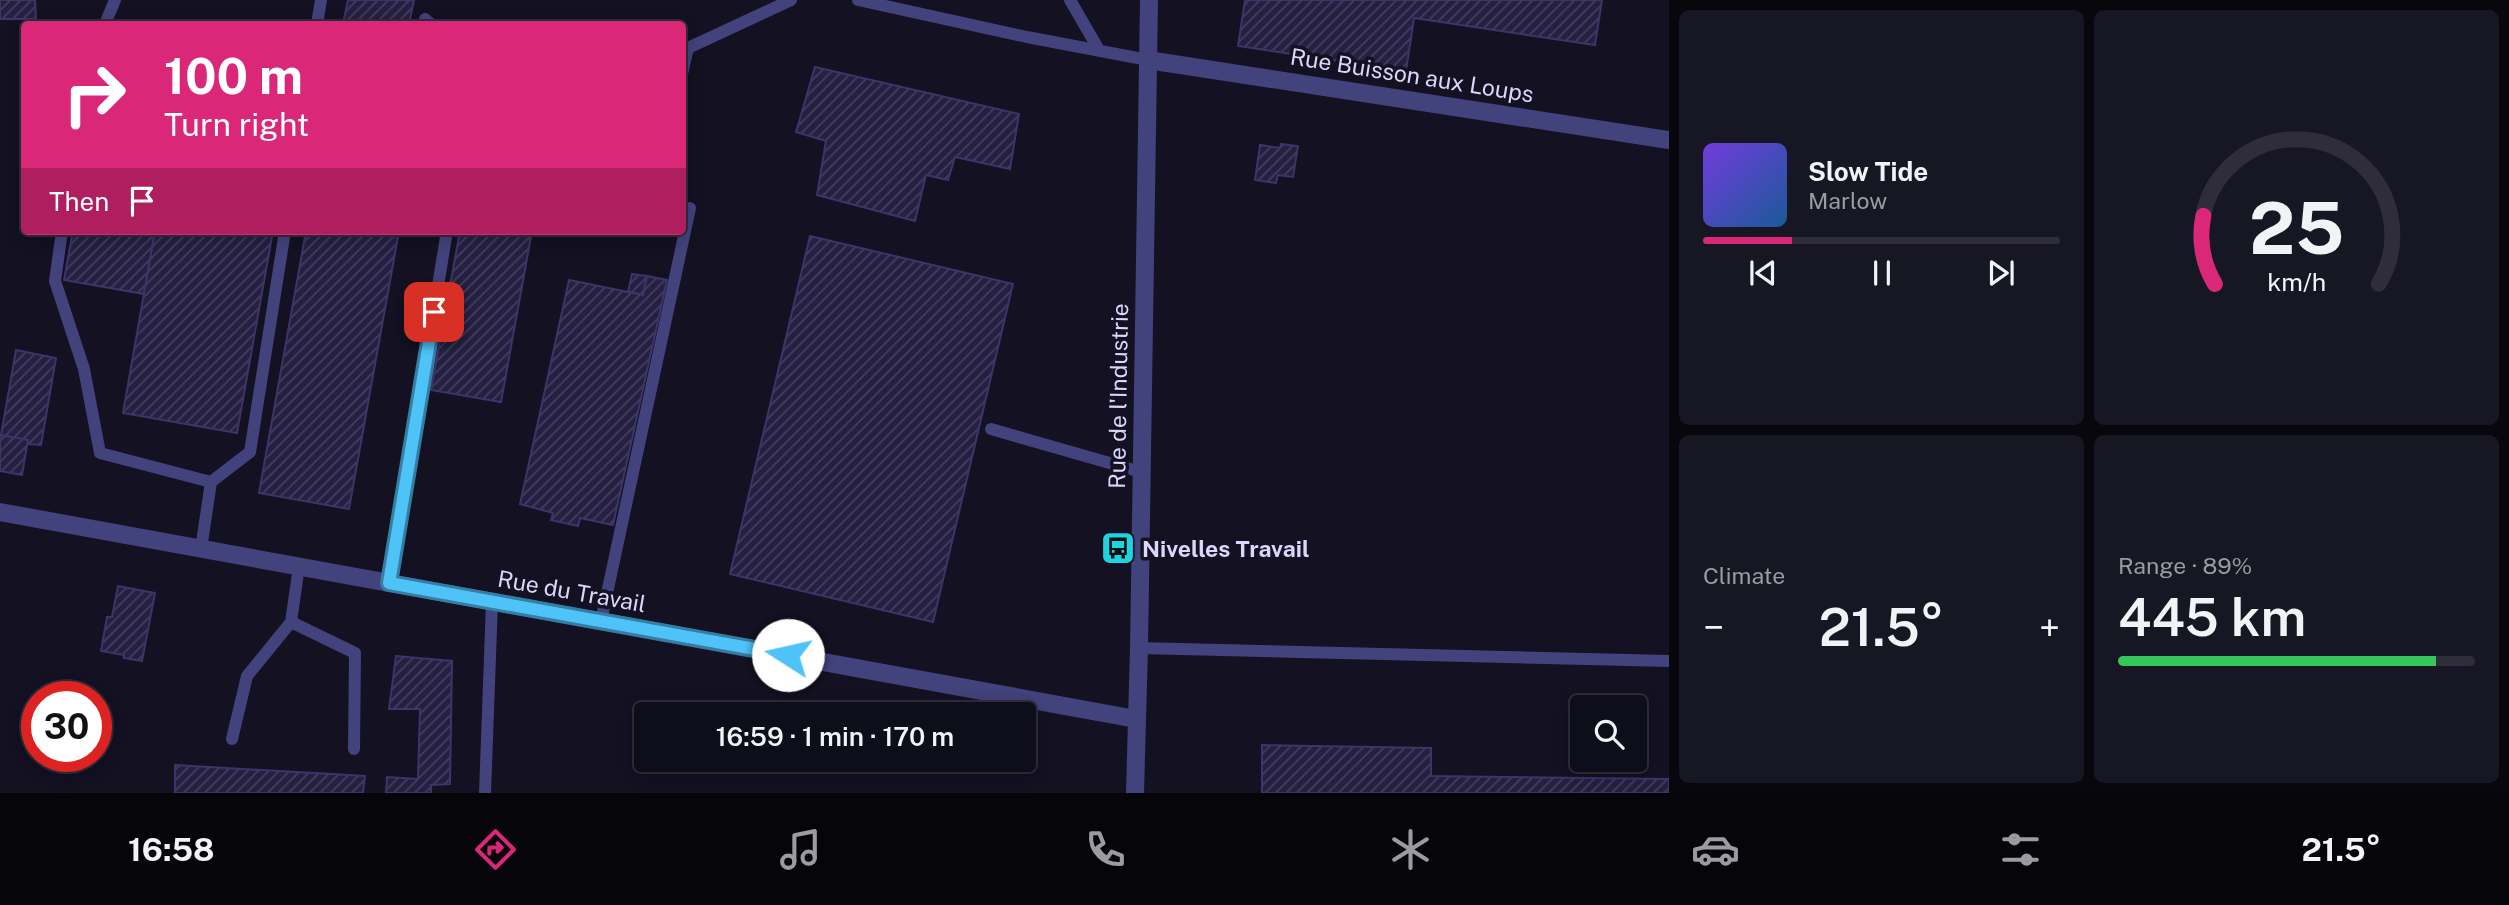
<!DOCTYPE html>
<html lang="en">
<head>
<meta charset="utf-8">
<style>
  body { margin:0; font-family:"Public Sans",sans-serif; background:#171623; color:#f1f3f6; height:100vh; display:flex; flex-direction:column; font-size:26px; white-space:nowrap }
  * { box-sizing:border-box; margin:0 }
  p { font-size:23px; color:#9b9ca2 }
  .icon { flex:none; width:38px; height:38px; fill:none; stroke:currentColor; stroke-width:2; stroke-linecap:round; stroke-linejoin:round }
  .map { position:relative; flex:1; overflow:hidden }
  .drawer { display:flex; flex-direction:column; gap:10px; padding:10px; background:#08070e; width:840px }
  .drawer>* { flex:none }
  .banner { position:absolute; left:21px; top:21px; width:665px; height:214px; border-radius:7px; box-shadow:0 4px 18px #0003,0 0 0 2px #2e2d39; background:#db2777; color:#fff; overflow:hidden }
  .fabs { position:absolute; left:1570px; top:695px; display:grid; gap:14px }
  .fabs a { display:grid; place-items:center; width:77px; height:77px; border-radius:7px; background:#0e0d1a; box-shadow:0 4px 18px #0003,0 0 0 2px #2e2d39; font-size:35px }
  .speed { position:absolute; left:21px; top:681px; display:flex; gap:14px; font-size:35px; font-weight:700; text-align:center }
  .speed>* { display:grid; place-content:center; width:91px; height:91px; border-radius:50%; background:#0e0d1a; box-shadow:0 4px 18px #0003,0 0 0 2px #2e2d39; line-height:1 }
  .speed .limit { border:10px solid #d22; background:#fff; color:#111 }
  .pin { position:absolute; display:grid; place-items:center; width:60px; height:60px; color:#fff; margin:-30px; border-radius:14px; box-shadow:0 4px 10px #0006 }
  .me { position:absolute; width:77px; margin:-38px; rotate:280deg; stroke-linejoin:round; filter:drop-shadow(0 0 5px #0008) }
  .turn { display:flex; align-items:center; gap:24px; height:147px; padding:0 28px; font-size:32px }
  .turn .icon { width:91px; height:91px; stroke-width:2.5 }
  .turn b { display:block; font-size:49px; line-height:60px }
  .then { display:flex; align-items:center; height:66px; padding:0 28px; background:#0003; gap:14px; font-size:26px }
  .big { font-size:52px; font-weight:600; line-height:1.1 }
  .drawer .tile { flex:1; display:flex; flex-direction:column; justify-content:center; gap:10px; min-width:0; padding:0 24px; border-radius:10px; background:#171623 }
  .drawer .dial { align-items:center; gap:0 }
  .dial svg { height:182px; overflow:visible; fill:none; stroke:#2e2d39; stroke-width:7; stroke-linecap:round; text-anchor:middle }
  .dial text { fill:#f1f3f6; stroke:none }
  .song { display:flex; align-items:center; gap:21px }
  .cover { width:84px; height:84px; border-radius:10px; background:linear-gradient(135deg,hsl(260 70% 55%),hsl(210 70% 35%)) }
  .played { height:7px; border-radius:4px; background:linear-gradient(90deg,#db2777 25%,#2e2d39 25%) }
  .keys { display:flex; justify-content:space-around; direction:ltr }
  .heat { display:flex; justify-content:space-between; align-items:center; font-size:38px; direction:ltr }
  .charge { height:10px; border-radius:5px; background:linear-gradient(90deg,#34c759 89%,#2e2d39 0) }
  .drawer .tiles { flex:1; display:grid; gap:10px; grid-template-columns:repeat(2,1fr) }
  .trip { position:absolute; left:634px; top:702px; width:402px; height:70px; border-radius:7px; background:#0e0d1a; box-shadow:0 4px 18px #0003,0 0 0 2px #2e2d39; font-weight:600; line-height:70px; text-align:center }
  .tab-bar { display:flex; height:112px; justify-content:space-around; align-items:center; background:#06050a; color:#9b9ca2 }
  .tab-bar .icon { width:49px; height:49px }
  .tab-bar .selected { color:#db2777 }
  .tab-bar b { font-size:32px; color:#f1f3f6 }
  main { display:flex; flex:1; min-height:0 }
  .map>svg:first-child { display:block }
  .building { fill:url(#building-hatch); stroke:#3d346a; stroke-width:2 }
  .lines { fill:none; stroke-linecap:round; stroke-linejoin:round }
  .lane { stroke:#42427c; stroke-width:12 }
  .street { stroke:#42427c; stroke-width:18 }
  .route-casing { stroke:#337fa1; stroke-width:18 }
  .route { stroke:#4fc3f7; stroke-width:12 }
  .labels { text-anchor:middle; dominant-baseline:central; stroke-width:7; stroke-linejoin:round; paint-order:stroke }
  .street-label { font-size:23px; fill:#dad7fa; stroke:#131122 }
  .poi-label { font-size:23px; font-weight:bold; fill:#dad7fa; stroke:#131122; text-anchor:start }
</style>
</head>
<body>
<main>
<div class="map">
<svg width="1669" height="793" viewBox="0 0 1669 793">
  <defs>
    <pattern id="building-hatch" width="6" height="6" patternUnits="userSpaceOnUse" patternTransform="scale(1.75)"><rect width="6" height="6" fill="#251f41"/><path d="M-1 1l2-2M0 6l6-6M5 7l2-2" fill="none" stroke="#443f5d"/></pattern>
  </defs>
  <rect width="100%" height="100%" fill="#131122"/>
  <!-- building -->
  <g class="building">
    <path d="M0,0h35l1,19h-36z"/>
    <path d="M348,0h66l-5,24h-66z"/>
    <path d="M1245,0h357l-7,45 -181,-27 -8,53 -168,-25z"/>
    <path d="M815,67l204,47 -9,55 -55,-12 -7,23 -22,-5 -11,46 -98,-26 9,-54 -30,-9z"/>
    <path d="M1281,144l17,2 -5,31 -15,-2 -2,8 -21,-3 5,-35 20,3z"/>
    <path d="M73,231h82l-11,63 -80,-14z"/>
    <path d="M155,231h118l-36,202 -114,-20z"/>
    <path d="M306,231h93l-50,278 -90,-16z"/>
    <path d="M460,231h72l-31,171 -70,-12z"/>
    <path d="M810,236l203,48 -80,338 -203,-48z"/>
    <path d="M632,274l15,2 -4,19 -15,-3z"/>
    <path d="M647,276l20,4 -54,245 -33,-7 -2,8 -27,-6 2,-7 -33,-9 49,-224 74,15z"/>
    <path d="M16,350l40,8 -15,87 -13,-1v-4l-27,-5z"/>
    <path d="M0,435l28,5 -6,35 -22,-4z"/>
    <path d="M118,586l37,7 -13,68 -18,-3v-3l-23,-4 6,-34h5z"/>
    <path d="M396,656l56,5 -2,123 -19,1v8h-45l1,-16 31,2 2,-70h-31z"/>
    <path d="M1262,745l169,3v28l238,3v14h-407z"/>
    <path d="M175,765l190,11 -2,17h-188z"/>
  </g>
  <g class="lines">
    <!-- lane -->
    <g class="lane">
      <path d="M858,0l169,37 121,23"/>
      <path d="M1070,0l29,50"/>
      <path d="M425,19l6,5"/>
      <path d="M105,24l10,-24"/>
      <path d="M317,24l4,-24"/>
      <path d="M682,74l6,-26 103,-48"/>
      <path d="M62,231l-7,50 29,88 16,84 111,29"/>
      <path d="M991,429l150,43"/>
      <path d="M201,549l10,-67 39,-30 35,-221"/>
      <path d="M389,583l58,-352"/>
      <path d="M601,621l89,-413"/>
      <path d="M291,622l64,31 -1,96"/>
      <path d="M1139,648l530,13"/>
      <path d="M232,739l15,-63 44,-54 8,-56"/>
      <path d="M485,793l7,-191"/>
    </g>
    <!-- street -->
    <g class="street">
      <path d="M1148,60l521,80"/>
      <path d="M0,512l1136,207"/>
      <path d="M1135,793l4,-145 10,-648"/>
    </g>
  </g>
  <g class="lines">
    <!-- route casing -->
    <g class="route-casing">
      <path id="route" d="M434,312l-45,271 399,72"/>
    </g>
    <!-- route -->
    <use href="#route" class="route"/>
  </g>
  <!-- icons -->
  <defs>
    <g id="bus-square" transform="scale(1.75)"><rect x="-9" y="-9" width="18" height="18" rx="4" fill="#1cd5e1" stroke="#131122"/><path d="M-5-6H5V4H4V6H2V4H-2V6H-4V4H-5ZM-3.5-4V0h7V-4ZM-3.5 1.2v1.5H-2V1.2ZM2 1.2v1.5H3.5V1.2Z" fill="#111"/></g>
  </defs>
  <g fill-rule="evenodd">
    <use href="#bus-square" x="1118" y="548"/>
  </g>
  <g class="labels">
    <!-- street labels -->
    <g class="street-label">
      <text transform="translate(1412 75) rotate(9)">Rue Buisson aux Loups</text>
      <text transform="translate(1118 396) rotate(-89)">Rue de l'Industrie</text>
      <text transform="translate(572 591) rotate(10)">Rue du Travail</text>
    </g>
    <!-- poi labels -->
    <g class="poi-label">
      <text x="1142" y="548">Nivelles Travail</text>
    </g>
  </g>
</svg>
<div class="fabs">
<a><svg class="icon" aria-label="search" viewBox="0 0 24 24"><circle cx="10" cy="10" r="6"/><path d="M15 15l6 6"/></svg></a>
</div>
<div class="speed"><div class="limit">30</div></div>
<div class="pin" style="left:434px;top:312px;background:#d93025"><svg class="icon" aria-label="arrive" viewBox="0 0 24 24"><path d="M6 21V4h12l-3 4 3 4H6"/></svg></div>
<svg class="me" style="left:788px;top:655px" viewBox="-20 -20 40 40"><circle r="19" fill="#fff"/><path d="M0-13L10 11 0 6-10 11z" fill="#4fc3f7"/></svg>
<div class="trip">16:59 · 1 min · 170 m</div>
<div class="banner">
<div class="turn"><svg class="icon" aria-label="right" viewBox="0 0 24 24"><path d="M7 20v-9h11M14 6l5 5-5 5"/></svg><div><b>100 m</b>Turn right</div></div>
<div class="then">Then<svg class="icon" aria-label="arrive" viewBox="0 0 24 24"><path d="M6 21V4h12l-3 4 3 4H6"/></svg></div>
</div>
</div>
<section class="drawer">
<div class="tiles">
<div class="tile">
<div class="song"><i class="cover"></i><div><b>Slow Tide</b><p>Marlow</p></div></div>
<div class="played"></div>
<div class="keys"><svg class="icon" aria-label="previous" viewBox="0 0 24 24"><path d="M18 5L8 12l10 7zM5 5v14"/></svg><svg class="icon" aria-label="pause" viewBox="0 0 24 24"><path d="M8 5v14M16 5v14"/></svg><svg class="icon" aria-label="next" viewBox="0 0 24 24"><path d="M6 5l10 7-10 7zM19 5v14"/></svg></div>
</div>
<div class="tile dial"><svg viewBox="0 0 100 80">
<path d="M14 69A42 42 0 1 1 86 69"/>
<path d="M14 69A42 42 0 0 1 9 39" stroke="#db2777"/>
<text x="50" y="56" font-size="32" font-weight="700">25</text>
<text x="50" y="72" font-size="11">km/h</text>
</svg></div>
<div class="tile"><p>Climate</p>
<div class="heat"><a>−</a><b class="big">21.5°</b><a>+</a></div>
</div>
<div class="tile"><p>Range · 89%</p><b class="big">445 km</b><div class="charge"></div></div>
</div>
</section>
</main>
<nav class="tab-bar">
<b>16:58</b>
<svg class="icon selected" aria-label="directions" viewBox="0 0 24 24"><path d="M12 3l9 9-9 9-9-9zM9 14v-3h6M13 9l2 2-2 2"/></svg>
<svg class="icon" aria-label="music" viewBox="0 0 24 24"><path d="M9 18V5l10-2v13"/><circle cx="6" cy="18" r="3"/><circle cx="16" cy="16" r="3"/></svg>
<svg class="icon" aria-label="phone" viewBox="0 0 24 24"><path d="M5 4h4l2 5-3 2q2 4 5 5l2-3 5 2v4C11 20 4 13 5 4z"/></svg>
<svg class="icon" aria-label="climate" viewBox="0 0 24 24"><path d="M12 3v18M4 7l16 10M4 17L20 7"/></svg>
<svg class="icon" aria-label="car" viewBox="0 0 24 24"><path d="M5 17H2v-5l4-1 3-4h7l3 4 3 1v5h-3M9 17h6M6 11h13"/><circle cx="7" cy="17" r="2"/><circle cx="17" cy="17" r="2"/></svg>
<svg class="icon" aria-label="filters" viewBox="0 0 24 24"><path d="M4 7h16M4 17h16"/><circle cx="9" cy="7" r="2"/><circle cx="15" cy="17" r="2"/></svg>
<b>21.5°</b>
</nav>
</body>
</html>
